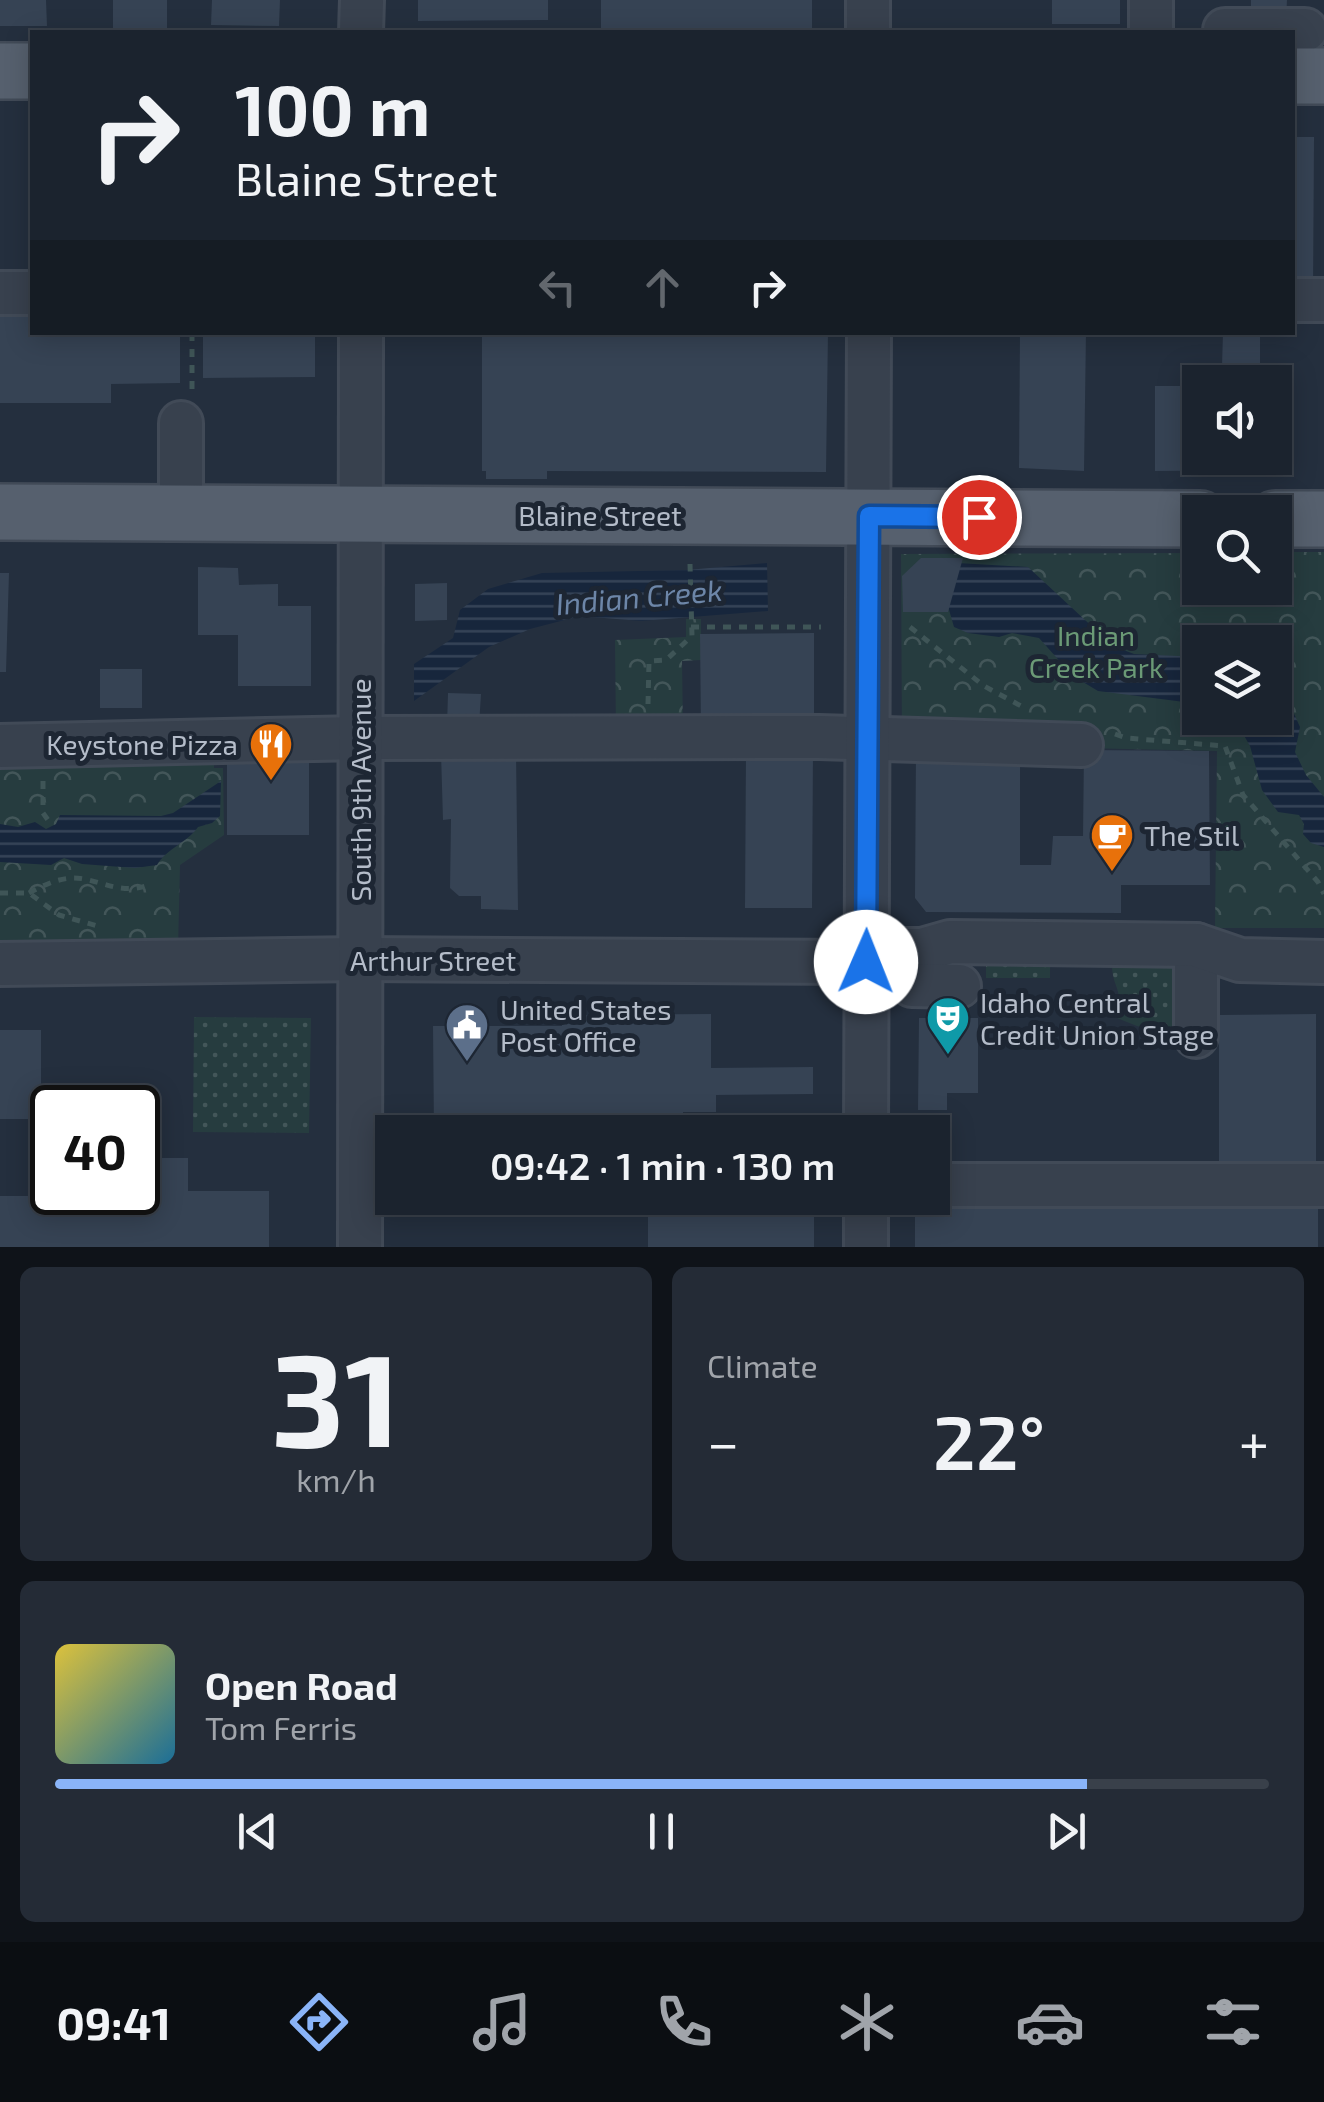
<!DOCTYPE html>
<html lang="en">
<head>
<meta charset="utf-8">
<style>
  body { margin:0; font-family:"Exo 2",sans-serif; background:#242b36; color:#f1f3f6; height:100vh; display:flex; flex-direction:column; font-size:38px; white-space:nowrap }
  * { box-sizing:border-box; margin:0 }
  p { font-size:32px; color:#a0a4aa }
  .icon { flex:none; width:55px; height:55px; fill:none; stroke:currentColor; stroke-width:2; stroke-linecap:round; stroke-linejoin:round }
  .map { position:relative; height:1247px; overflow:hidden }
  .side { display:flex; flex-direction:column; gap:20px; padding:20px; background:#0f1319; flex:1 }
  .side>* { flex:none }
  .guide { position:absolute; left:30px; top:30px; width:1265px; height:305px; border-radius:0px; box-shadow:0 5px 25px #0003,0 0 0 2px #39404a; background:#1b232e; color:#f1f3f6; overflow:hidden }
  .tools { position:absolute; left:1182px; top:365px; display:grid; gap:20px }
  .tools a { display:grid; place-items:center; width:110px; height:110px; border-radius:0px; background:#1b232e; box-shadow:0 5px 25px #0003,0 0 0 2px #39404a; font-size:50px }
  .speed { position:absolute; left:30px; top:1085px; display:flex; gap:20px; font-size:50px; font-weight:700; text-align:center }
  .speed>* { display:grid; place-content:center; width:130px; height:130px; border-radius:50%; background:#1b232e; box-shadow:0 5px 25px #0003,0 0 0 2px #39404a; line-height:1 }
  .speed .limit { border:5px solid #111; border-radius:15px; background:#fff; color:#111 }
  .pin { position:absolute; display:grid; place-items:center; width:85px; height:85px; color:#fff; margin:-42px; border:5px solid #fff; border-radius:50%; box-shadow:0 2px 10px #0007 }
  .me { position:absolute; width:110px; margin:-55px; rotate:1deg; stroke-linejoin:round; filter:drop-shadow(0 0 8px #0008) }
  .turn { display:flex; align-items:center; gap:35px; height:210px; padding:0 40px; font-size:45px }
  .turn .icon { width:130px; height:130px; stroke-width:2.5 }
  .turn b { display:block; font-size:70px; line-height:85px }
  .lanes { display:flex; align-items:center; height:95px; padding:0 40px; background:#0003; justify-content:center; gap:50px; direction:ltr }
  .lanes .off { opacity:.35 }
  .big { font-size:75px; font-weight:600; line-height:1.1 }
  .side .tile { flex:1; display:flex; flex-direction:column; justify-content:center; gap:15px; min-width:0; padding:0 35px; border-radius:15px; background:#242b36 }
  .side .dial { align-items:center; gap:0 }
  .dial b { font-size:130px; line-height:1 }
  .song { display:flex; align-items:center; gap:30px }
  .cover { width:120px; height:120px; border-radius:15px; background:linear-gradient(135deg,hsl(50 70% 55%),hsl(200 70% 35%)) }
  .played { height:10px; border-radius:5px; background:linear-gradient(90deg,#8ab4f8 85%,#39404a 85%) }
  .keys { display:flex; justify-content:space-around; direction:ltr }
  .heat { display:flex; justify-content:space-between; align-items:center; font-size:55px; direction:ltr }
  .side .tiles { flex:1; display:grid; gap:20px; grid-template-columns:1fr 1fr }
  .tile:last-child { grid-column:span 2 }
  .trip { position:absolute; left:375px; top:1115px; width:575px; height:100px; border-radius:0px; background:#1b232e; box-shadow:0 5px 25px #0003,0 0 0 2px #39404a; font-weight:600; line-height:100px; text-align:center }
  .dock { display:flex; height:160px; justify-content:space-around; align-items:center; background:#0b0e12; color:#a0a4aa }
  .dock .icon { width:70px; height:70px }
  .dock .on { color:#8ab4f8 }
  .dock b { font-size:45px; color:#f1f3f6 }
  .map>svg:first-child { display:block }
  .grass { fill:url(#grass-dots) }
  .park { fill:url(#park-crowns); fill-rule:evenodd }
  .water { fill:url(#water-rules) }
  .building { fill:#364354 }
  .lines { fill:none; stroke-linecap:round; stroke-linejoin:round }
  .minor-casing { stroke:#414a57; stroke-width:48 }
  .major-casing { stroke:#414a57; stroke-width:60 }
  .path { stroke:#3f5557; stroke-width:5; stroke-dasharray:8 8; stroke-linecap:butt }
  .minor { stroke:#38414e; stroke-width:42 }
  .major { stroke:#56606e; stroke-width:55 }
  .route-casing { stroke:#114b97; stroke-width:25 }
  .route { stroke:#1a73e8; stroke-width:18 }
  .labels { text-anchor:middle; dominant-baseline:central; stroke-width:10; stroke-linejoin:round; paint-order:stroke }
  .street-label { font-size:28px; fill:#b4bcc9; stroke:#1d2633 }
  .park-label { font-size:28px; fill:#6b9a76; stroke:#1d2633 }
  .poi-label { font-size:28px; fill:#b4bcc9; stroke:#1d2633; text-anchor:start }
  .water-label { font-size:30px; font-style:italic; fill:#6d86a8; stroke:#1d2633 }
</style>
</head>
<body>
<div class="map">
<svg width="1324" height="1247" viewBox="0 0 1324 1247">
  <defs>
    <pattern id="grass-dots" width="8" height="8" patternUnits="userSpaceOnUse" patternTransform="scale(2.5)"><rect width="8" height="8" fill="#263c3f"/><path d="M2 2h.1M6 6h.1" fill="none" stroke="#435659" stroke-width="1.8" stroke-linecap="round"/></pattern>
    <pattern id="park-crowns" width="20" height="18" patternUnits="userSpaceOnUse" patternTransform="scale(2.5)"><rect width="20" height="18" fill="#263c3f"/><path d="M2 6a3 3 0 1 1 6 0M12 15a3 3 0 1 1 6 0" fill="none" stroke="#435659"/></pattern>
    <pattern id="water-rules" width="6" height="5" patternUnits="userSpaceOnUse" patternTransform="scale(2.5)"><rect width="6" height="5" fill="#17263c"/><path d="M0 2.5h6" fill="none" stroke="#364457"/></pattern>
  </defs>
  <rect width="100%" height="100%" fill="#242f3e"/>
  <!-- grass -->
  <g class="grass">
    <path d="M986,961l64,1v16h-64z"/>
    <path d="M1112,967h70l-1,69 -44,-10 -25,-10c15,-23 1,-26 0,-49z"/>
    <path d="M194,1017l117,1 -2,115 -116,-1z"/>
  </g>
  <!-- park -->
  <g class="park">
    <path d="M1275,552h49v376h-109l2,-177 -315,-7 -1,-190 299,-1v35h75zM1200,642h75v76h-75z"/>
    <path d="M686,619h15v41l-19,1 1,70h-67l-1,-91 71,-3z"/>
    <path d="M0,752l214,1v15h9l1,67 -44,30 -2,83h-178z"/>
  </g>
  <!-- water -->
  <g class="water">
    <path d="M767,563l1,48 -127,10 -61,-5 -50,13 -41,18 -75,54v-37l39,-26 7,-28 28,-21 54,-16 145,-3z"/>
    <path d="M958,563l70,4 85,79 21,8 66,3v47l-102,-13 -25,-15 -34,-38 -27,-5 -13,4 -31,-4 -14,-6 -7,-24z"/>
    <path d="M1275,684l11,12 14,31 -5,25 11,23 18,22v50l-13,-4 -8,-9 1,-10 -5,-9 -21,-3 -16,-22 -12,-44 -16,-28h41z"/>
    <path d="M221,781l-1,35 -8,7 -14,4c-11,16 -31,21 -41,38l-22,3 -53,-4 -18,-6 -13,7 -51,-3v-38l18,3 17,-5 11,7 10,-5 4,-9 101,1 12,-3z"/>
  </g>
  <!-- building -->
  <g class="building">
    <path d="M0,0h46l1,26h-47z"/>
    <path d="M113,0h54v29l-54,1z"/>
    <path d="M212,0h68l-1,26 -68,-1z"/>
    <path d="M418,0h130v20l-130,1z"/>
    <rect x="601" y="0" width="211" height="32"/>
    <rect x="1052" y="0" width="68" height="24"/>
    <path d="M1251,0h36l-1,20h-35z"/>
    <path d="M1292,137h22l-1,154h-21z"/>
    <path d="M0,308h32v24h148v51l-69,1v19h-111z"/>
    <path d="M203,332h112v45l-112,1z"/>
    <path d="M482,332h346l-2,140 -279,-1v8h-61v-8h-4z"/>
    <path d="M1020,332h66l-2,139 -65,-3z"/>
    <path d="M1223,332h37v50h-53v-15l15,-1z"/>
    <path d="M1155,386h45v72h59v12l-104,1z"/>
    <path d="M921,558h42l-15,54h-45l-1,-36z"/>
    <path d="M198,567l40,1 1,17 39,-1v22h33v80h-73v-51h-40z"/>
    <path d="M0,573h9l-3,99h-6z"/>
    <path d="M447,583v37l-32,1v-37z"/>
    <path d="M814,633v96l-113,1 -1,-96z"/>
    <rect x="100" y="669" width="42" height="39"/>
    <path d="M448,693l33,1 -2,32 -32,-1z"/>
    <path d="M916,749h104v116h31l2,-29h30l1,-86 125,1 1,134h-89v28l-195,-1 -11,-14z"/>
    <path d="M516,752l2,158 -37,-1v-13h-22l-9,-8 1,-69 -8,1 -2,-67z"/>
    <path d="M746,752h67l-1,156h-67z"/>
    <path d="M309,757v78h-82v-77z"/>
    <path d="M711,1014v54l102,-1v27l-97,1v17h-33v20h-249l-1,-106h129l-1,-11z"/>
    <path d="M1316,1014v162h-97v-161z"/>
    <path d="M919,1018h59v75h-31v17h-29z"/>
    <rect x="0" y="1030" width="41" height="89"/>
    <path d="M138,1158h50v33h81v56h-269v-51h42v-37h10v33h86z"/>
    <path d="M1318,1195v52h-403v-49z"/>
    <rect x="648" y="1198" width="166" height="49"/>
  </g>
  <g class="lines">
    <!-- minor casing -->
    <g class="minor-casing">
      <g id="minor">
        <path d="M868,0v32"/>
        <path d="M1151,0v32"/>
        <path d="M1225,30h80"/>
        <path d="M361,32l1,-32"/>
        <path d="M0,293h32"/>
        <path d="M1292,300h32"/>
        <path d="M181,423v90"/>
        <path d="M0,746l360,-8 459,-1 262,8"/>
        <path d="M1196,945v91"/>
        <path d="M866,950h56l28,-8 246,3 44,15 84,2"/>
        <path d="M0,964l360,-5 506,3"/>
        <path d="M912,985l47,1"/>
        <path d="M866,1132l3,-800"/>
        <path d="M932,1185h391"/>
        <path d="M360,1247l1,-915"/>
        <path d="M866,1247v-49"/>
      </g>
    </g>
    <!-- major casing -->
    <g class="major-casing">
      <g id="major">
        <path d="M0,71h32"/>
        <path d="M1292,76h32"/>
        <path d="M0,512l1200,7"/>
        <path d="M1275,519h49"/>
      </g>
    </g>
    <!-- path -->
    <g class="path">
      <path d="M192,389v-57"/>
      <path d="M691,627h130"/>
      <path d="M910,627l74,59 39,21"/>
      <path d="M648,704l1,-43 17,-1 26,-24 -2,-72"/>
      <path d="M1115,734l11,4 99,8 18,49 75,87 6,12"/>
      <path d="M43,781v32l5,7"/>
      <path d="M0,893h29l30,22 42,12"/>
      <path d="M29,893c17,-9 35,-18 55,-14 25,5 39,15 65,6"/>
    </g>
    <!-- minor -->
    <use href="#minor" class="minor"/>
    <!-- major -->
    <use href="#major" class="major"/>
  </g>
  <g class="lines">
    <!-- route casing -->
    <g class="route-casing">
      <path id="route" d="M866,962l3,-446 110,1"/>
    </g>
    <!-- route -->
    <use href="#route" class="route"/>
  </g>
  <!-- icons -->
  <defs>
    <g id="restaurant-pin" transform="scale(2.25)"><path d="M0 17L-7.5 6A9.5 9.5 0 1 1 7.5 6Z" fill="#e8710a" stroke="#1d2633"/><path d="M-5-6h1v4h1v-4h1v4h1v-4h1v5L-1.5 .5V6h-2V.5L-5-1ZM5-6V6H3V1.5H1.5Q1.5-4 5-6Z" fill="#fff"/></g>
    <g id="cafe-pin" transform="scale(2.25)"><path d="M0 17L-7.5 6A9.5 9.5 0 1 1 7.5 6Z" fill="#e8710a" stroke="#1d2633"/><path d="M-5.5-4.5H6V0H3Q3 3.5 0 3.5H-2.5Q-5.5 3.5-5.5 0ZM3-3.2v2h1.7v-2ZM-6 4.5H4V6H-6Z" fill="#fff"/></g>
    <g id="theatre-pin" transform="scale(2.25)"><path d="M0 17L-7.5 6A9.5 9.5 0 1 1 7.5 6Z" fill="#0f9aa8" stroke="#1d2633"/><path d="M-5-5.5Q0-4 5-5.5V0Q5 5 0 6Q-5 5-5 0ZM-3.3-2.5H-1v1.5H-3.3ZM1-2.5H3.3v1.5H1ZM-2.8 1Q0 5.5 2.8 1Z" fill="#fff"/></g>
    <g id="civic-pin" transform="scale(2.25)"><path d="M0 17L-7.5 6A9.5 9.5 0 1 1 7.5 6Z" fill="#5c6f8a" stroke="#1d2633"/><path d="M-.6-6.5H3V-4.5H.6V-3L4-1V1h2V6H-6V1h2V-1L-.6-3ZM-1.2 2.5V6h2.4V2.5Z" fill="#fff"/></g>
  </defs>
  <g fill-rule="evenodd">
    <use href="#restaurant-pin" x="271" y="744"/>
    <use href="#cafe-pin" x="1112" y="835"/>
    <use href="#theatre-pin" x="948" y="1018"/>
    <use href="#civic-pin" x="467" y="1025"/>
  </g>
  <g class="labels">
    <!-- street labels -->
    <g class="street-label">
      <text x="600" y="515">Blaine Street</text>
      <text transform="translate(360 790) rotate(-90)">South 9th Avenue</text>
      <text x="433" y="960">Arthur Street</text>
    </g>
    <!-- park labels -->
    <g class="park-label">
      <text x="1096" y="635">Indian<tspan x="1096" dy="32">Creek Park</tspan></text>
    </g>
    <!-- poi labels -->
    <g class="poi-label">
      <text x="238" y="744" text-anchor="end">Keystone Pizza</text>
      <text x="1144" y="835">The Stil</text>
      <text x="980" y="1002">Idaho Central<tspan x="980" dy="32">Credit Union Stage</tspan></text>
      <text x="500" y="1009">United States<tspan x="500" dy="32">Post Office</tspan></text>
    </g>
    <!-- water labels -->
    <g class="water-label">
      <text transform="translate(639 596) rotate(-5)">Indian Creek</text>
    </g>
  </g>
</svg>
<div class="tools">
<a><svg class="icon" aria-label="sound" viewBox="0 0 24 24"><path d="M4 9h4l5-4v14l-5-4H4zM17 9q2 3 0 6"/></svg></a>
<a><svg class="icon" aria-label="search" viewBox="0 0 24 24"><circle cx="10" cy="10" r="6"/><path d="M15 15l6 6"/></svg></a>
<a><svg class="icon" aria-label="layers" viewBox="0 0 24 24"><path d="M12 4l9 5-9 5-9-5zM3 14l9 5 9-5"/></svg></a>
</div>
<div class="speed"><div class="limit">40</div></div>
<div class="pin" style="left:979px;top:517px;background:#d93025"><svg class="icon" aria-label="arrive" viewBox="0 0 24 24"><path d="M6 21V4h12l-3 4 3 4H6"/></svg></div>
<svg class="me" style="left:866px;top:962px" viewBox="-20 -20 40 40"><circle r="19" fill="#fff"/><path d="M0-13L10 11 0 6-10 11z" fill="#1a73e8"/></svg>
<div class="trip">09:42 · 1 min · 130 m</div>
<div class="guide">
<div class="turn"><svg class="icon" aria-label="right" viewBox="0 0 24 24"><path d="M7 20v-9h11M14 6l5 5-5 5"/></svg><div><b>100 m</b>Blaine Street</div></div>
<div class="lanes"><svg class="icon off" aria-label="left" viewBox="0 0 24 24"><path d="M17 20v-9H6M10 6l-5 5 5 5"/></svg><svg class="icon off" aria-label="ahead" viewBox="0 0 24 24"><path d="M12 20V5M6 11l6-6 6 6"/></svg><svg class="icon" aria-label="right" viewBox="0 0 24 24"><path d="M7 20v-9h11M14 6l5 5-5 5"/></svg></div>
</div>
</div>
<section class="side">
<div class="tiles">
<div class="tile dial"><b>31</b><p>km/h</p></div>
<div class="tile"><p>Climate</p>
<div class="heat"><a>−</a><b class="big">22°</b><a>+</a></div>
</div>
<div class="tile">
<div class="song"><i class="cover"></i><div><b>Open Road</b><p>Tom Ferris</p></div></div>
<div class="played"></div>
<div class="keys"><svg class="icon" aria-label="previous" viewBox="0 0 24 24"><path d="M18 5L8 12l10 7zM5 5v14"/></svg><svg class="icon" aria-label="pause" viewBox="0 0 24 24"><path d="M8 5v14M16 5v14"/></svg><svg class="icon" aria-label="next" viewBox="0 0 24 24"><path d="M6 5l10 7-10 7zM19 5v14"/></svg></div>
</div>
</div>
</section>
<nav class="dock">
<b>09:41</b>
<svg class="icon on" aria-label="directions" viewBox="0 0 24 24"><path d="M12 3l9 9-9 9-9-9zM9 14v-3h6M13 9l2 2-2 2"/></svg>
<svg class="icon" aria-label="music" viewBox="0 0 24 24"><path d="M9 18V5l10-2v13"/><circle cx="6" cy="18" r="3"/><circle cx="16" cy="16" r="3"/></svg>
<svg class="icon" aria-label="phone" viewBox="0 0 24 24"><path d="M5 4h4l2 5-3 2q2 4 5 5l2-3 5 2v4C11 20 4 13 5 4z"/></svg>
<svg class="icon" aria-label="climate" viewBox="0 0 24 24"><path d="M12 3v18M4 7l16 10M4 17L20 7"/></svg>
<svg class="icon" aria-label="car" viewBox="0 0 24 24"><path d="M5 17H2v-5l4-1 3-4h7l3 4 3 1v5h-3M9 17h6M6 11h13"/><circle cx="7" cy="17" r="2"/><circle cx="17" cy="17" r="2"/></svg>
<svg class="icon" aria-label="filters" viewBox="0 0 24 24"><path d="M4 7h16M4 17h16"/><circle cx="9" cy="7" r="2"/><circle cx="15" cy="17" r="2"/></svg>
</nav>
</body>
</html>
